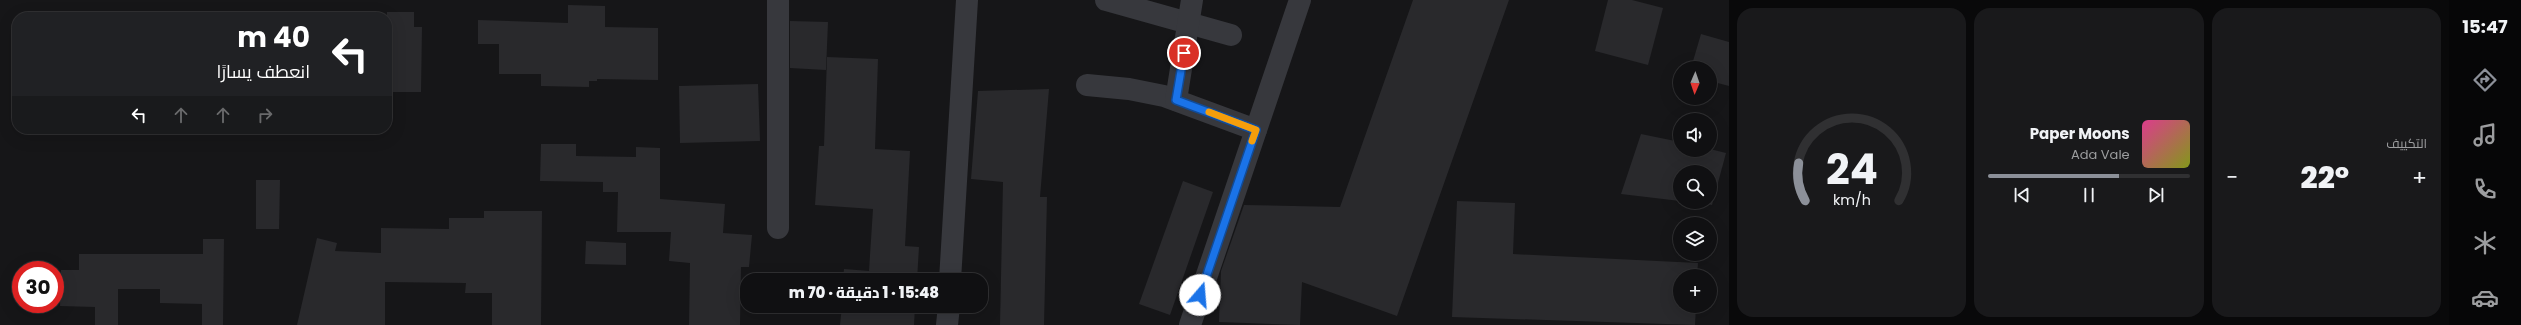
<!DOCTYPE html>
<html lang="ar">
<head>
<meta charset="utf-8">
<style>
  body { margin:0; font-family:Poppins,Cairo,sans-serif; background:#19191b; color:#f1f3f6; direction:rtl; height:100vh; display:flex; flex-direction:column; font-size:15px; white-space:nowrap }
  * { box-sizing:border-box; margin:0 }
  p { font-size:13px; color:#9c9d9f }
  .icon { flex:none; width:22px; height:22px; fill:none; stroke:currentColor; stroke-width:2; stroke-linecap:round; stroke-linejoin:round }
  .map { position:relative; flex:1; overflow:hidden; direction:ltr }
  .sheet { display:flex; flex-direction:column; gap:8px; padding:8px; background:#09090a; width:720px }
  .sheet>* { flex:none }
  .top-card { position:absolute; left:12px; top:12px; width:380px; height:122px; border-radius:16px; box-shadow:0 4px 16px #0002,0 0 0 1px #303032; direction:rtl; background:#202124; color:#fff; overflow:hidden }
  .needle { width:26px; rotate:182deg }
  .tools { position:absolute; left:1673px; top:61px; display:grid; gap:8px }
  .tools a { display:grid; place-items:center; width:44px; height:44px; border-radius:50%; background:#101012; box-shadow:0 4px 16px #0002,0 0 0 1px #303032; font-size:20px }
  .speed { position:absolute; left:12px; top:261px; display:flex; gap:8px; font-size:20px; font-weight:700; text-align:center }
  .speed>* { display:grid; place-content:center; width:52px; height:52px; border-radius:50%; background:#101012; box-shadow:0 4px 16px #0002,0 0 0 1px #303032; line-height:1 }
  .speed .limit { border:6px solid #d22; background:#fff; color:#111 }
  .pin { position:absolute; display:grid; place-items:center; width:34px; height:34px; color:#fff; margin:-17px; border:2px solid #fff; border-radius:50%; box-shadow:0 1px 4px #0007 }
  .me { position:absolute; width:44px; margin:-22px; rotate:18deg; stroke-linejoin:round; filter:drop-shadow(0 0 3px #0008) }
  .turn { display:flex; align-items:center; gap:14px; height:84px; padding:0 16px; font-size:18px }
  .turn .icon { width:52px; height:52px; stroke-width:2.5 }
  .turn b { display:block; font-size:28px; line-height:34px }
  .lanes { display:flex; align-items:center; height:38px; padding:0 16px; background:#0003; justify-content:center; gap:20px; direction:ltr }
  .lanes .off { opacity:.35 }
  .big { font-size:30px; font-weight:800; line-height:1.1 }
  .sheet .card { flex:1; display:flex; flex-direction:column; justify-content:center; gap:6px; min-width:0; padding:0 14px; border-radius:16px; background:#19191b }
  .sheet .dial { align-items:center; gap:0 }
  .dial svg { height:104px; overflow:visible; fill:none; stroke:#303032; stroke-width:7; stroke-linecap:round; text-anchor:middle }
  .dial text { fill:#f1f3f6; stroke:none }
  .song { display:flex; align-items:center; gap:12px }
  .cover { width:48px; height:48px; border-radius:6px; background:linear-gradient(135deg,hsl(330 70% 55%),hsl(70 70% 35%)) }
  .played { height:4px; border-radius:2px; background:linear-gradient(90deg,#8c9099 65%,#303032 65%) }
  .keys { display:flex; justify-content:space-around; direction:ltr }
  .heat { display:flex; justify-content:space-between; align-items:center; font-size:22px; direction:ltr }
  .sheet .tiles { flex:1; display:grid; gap:8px; grid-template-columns:repeat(3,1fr) }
  .trip { position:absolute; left:740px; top:273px; width:248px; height:40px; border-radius:16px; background:#101012; box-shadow:0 4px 16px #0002,0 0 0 1px #303032; font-weight:800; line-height:40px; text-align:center; direction:rtl }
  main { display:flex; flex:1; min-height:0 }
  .tab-bar { display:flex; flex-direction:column; width:72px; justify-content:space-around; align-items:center; background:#060607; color:#9c9d9f }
  .tab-bar .icon { width:28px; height:28px }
  .tab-bar .on { color:#8c9099 }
  .tab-bar b { font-size:18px; color:#f1f3f6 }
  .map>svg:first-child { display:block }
  .building { fill:#29292c }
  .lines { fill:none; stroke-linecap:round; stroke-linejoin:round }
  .street { stroke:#37383d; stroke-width:22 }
  .route-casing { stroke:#114b97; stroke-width:10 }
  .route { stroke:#1a73e8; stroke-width:7 }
  .slow { stroke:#f59e0b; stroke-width:7 }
</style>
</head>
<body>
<main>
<nav class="tab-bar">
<b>15:47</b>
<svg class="icon on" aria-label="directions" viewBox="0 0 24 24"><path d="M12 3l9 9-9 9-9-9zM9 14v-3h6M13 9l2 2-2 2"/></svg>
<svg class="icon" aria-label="music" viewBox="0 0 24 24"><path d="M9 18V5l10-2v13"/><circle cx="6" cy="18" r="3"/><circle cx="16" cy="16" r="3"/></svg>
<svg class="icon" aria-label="phone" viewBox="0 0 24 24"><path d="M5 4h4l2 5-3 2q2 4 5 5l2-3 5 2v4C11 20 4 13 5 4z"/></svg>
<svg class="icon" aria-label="climate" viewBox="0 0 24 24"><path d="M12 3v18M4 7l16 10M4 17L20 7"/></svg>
<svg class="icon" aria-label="car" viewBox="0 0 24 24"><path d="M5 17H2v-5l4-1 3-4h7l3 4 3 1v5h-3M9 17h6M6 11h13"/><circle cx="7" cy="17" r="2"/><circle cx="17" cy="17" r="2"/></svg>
</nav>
<section class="sheet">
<div class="tiles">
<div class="card"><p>التكييف</p>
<div class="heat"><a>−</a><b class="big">22°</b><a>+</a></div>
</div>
<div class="card">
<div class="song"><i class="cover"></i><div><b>Paper Moons</b><p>Ada Vale</p></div></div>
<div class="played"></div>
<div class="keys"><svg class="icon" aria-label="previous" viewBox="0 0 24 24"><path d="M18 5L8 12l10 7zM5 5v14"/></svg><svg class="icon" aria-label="pause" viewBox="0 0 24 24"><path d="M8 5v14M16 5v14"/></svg><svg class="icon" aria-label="next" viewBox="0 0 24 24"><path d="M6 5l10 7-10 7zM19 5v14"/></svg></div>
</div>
<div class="card dial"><svg viewBox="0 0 100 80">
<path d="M14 69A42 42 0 1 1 86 69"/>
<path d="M14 69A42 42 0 0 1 9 40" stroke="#8c9099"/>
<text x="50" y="56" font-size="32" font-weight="700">24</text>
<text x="50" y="72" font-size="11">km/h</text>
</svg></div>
</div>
</section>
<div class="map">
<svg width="1729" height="325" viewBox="0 0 1729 325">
  <rect width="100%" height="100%" fill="#161618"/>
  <!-- building -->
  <g class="building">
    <path d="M1413,0h96l-112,316 -95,-34 -2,43 -81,-3 2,-51 23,-66 96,2z"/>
    <path d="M1608,0h24l31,8 -15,57 -53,-14z"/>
    <path d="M568,5l37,1v21l53,1v52l-61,-1v2h-8v6l-48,-1v-12h-42v-30h-21v-24l90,3z"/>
    <path d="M387,12h27v15h8l-1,65h-34z"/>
    <path d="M790,21l38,1 -2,48 -36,-2z"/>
    <path d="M1701,34l28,8v44l-19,-5v-13h-19z"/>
    <path d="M827,57l51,2 -3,90 35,2 -5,95 14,1 -2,33h-74l1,-11 25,2 4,-62 -58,-4 4,-59h5z"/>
    <path d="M758,84l2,57 -80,2 -1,-57z"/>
    <path d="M1049,89l-9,108h7l-3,128h-44l3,-143 -32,-3 7,-88z"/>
    <path d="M1641,134l39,8v8l30,-1 16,4 -14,52 -24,-3h22v-30h-30v29l-59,-7z"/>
    <path d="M541,144h35v12l60,1v-10l24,1v51l65,5 -2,29 29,2 -3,32h-8l-1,58h-51l1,-62 -21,-2 2,-29h-54l1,-40h-15v-10l-63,-1z"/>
    <path d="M256,180h24l-1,49h-23z"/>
    <path d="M1183,181l30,11 -43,123 -31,-11z"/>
    <path d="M1457,201l58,2 -2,51 185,9 -1,13h-17v30h16l-1,19 -243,-8z"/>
    <path d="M484,211h58l-1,114h-49v-32h-27l1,-10 -81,-1v43h-88l20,-87 20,5 -2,8 46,2v-25l68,1v-11h35z"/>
    <path d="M203,239h21l-1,86h-21v-21l-42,-1v-14h-42v36h-23v-18l-35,-1 1,-36h18v-16h124z"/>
    <path d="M586,241l40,2v22l-41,-1z"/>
    <path d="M842,306h73l-1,19h-74z"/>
  </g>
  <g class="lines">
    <!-- street -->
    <g class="street">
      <path d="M1106,0l125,35"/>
      <path d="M1087,85l42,4 35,7 92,34"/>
      <path d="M1176,100l16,-100"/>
      <path d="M778,228v-228"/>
      <path d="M950,280l17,-280"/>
      <path d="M947,325l2,-19"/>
      <path d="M1190,325l110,-325"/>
    </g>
  </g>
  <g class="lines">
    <!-- route casing -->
    <g class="route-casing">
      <path id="route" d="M1184,53l-8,47 80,30 -56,165"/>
    </g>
    <!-- route -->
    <use href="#route" class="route"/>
    <!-- slow -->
    <path class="slow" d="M1209,112l47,18 -4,11"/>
  </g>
</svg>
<div class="tools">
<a><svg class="needle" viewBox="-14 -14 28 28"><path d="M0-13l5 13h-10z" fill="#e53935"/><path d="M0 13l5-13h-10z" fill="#9c9d9f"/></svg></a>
<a><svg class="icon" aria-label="sound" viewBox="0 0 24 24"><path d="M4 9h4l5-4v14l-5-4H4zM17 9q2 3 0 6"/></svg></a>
<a><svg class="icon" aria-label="search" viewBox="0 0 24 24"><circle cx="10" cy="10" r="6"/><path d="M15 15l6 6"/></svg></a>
<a><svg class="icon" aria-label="layers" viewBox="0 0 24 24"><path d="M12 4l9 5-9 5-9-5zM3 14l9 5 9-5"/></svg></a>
<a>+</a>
</div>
<div class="speed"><div class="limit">30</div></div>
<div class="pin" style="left:1184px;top:53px;background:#d93025"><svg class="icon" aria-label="arrive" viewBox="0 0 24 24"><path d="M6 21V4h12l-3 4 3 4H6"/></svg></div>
<svg class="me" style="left:1200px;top:295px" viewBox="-20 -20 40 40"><circle r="19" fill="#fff"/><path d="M0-13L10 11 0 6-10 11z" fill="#1a73e8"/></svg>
<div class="trip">15:48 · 1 دقيقة · 70 m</div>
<div class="top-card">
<div class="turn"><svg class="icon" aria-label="left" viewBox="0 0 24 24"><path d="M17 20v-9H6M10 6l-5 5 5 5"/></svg><div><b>40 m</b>انعطف يسارًا</div></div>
<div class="lanes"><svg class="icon" aria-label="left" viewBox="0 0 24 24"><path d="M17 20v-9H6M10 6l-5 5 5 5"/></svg><svg class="icon off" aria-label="ahead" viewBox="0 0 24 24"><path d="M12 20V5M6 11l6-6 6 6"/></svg><svg class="icon off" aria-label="ahead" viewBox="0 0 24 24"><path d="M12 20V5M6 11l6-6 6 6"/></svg><svg class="icon off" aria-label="right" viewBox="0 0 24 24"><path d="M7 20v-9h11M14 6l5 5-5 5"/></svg></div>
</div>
</div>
</main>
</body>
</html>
